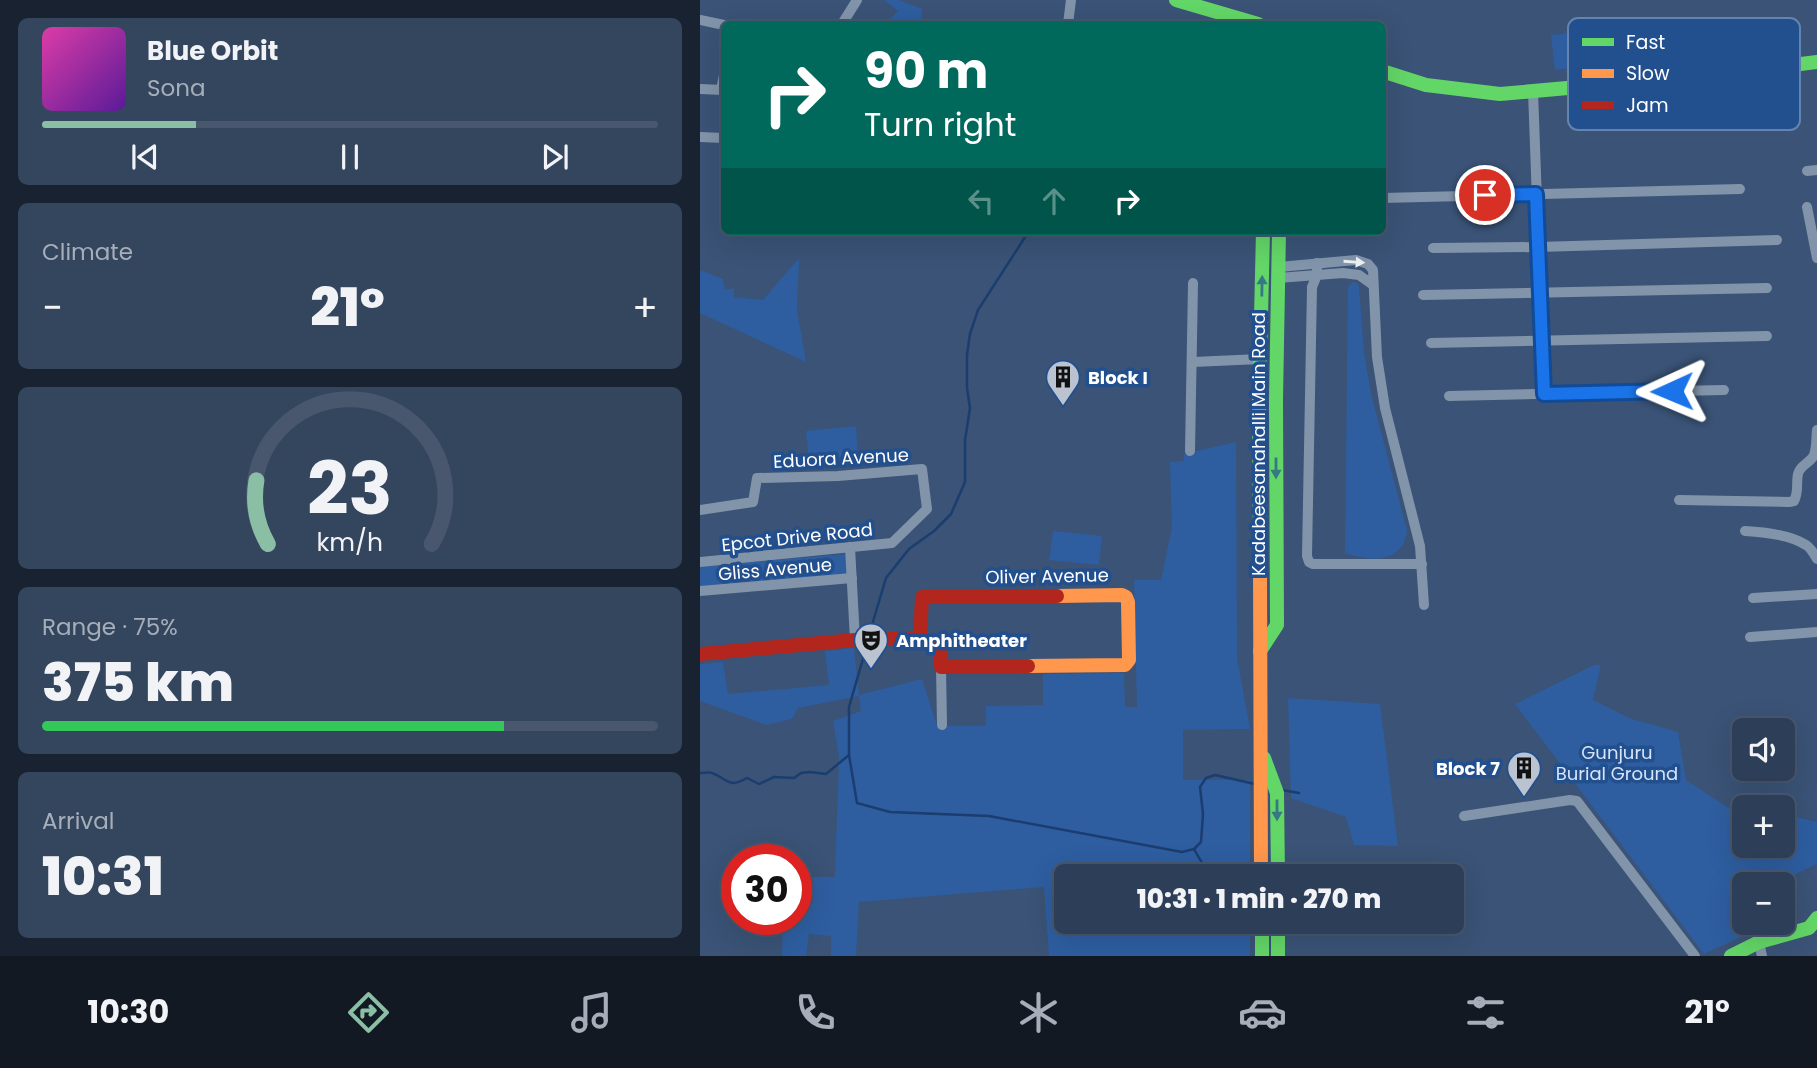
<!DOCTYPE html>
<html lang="en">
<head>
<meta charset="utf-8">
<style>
  body { margin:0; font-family:Poppins,sans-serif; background:#34455e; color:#f1f3f6; height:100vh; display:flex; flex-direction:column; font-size:26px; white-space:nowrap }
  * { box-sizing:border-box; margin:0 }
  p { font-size:23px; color:#a6aeba }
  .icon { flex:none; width:38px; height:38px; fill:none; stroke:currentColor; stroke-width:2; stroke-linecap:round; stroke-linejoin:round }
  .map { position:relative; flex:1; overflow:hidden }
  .drawer { display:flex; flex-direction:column; gap:18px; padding:18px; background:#182230; width:700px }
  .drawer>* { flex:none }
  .top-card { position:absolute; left:21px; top:21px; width:665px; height:214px; border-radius:10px; box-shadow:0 7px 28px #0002,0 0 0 2px #48576e; background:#00695c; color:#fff; overflow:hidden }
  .tools { position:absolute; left:1032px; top:718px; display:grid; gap:14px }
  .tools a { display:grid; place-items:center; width:63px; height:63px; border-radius:10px; background:#2c3e58; box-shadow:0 7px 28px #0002,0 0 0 2px #48576e; font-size:35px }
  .speed { position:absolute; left:21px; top:844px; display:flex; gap:14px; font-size:35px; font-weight:700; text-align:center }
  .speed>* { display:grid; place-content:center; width:91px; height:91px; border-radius:50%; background:#2c3e58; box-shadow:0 7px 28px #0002,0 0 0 2px #48576e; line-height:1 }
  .speed .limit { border:10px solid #d22; background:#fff; color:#111 }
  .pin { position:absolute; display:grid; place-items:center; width:60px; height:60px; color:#fff; margin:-30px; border:4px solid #fff; border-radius:50%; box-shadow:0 2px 7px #0007 }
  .me { position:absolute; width:77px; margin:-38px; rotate:269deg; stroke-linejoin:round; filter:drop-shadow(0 0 5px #0008) }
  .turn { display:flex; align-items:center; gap:24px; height:147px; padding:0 28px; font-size:32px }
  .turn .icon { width:91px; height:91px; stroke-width:2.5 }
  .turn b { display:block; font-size:49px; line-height:60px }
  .lanes { display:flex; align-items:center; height:66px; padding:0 28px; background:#0003; justify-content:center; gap:35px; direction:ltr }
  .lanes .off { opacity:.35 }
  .big { font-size:52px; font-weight:800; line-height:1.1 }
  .drawer .card { flex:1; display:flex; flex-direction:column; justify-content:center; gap:10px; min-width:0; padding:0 24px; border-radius:10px; background:#34455e }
  .drawer .dial { align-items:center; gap:0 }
  .dial svg { height:182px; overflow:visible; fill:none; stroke:#48576e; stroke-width:7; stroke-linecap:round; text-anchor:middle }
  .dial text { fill:#f1f3f6; stroke:none }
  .song { display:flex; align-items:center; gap:21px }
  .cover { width:84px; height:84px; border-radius:10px; background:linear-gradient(135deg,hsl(320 70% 55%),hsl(270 70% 35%)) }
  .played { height:7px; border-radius:4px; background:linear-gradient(90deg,#8abfa5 25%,#48576e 25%) }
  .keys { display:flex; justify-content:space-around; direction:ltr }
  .heat { display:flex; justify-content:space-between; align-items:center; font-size:38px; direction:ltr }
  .charge { height:10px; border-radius:5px; background:linear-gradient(90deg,#34c759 75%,#48576e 0) }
  .trip { position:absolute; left:354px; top:864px; width:410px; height:70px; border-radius:10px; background:#2c3e58; box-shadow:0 7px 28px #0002,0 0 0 2px #48576e; font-weight:800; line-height:70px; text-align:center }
  .dock { display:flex; height:112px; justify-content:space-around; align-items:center; background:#121923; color:#a6aeba }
  .dock .icon { width:49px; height:49px }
  .dock .selected { color:#8abfa5 }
  .dock b { font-size:32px; color:#f1f3f6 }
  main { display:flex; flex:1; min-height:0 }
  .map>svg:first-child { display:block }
  .green { fill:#2e5ea0 }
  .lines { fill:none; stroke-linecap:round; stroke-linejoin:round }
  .stream { stroke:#1b3d6f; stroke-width:2.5 }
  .street { stroke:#8294a9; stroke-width:10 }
  .fast { stroke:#63d668; stroke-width:14 }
  .slow { stroke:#ff974d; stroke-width:14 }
  .jam { stroke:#b3261e; stroke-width:14 }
  .oneway { fill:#eceff2 }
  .oneway2 { fill:#367883 }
  .route-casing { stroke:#114b97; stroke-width:18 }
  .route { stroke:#1a73e8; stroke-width:12 }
  .labels { text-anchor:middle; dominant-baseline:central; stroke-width:7; stroke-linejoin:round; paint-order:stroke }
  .poi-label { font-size:18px; font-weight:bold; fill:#fff; stroke:#224f8e; text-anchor:start }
  .street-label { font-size:18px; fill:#fff; stroke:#224f8e }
  .park-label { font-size:18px; fill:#d7e5f9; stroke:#224f8e }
  .key { fill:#224f8e; stroke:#6484b0; stroke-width:2 }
  .key-label { font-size:19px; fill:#fff }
</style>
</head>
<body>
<main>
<section class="drawer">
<div class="card">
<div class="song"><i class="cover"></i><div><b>Blue Orbit</b><p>Sona</p></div></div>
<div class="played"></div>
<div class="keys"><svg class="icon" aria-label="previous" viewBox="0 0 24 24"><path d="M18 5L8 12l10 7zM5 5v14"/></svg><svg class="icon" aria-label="pause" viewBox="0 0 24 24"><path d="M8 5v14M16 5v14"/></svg><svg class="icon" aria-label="next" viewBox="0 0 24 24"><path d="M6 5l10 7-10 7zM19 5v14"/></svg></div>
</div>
<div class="card"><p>Climate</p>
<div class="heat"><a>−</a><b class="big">21°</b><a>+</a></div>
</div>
<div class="card dial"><svg viewBox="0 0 100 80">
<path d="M14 69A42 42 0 1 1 86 69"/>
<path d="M14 69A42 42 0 0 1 9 41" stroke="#8abfa5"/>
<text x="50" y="56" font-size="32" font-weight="700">23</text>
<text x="50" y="72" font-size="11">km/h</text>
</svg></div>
<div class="card"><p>Range · 75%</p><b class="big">375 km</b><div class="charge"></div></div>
<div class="card"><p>Arrival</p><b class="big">10:31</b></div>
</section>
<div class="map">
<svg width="1117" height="956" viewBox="0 0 1117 956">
  <rect width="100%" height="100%" fill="#3a5376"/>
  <!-- green -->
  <g class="green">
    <path d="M184,0h15l23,9 -1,15h-35l12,-13z"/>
    <path d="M999,20l4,30 -148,20 -4,-35 84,-10z"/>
    <path d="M99,258l-2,52 9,52 -106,-49v-43l23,9 2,11 9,-2v9l29,3z"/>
    <path d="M653,282l4,1 2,4 5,66 8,45 35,132c-3,34 -37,32 -62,23l3,-266z"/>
    <path d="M156,426l2,29 -49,5 -3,-29z"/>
    <path d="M536,442l1,216 13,71 -67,1v50h67v97h-184v45h184v34h-201l-5,-69 -185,15 -3,54h-25v-20l-22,-2 -3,22h-24l1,-37h13v-42h39l4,-120 -6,-36 28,-10 -2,-15 -61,12 -6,11 -25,6 -67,-24v-37l23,-2 5,32 101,-9 -4,-34 29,-3 5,47 63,-16 15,47h49v-20l57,-1v-31l81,-1 1,34h12l-3,-127h27l11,-53 -2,-65 14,-1 -1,-7z"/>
    <path d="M353,531l49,5 -3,29 -50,-5z"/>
    <path d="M146,554l1,20 -147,12v-20z"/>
    <path d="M894,665h7l-8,35 36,18 49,14 8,48 53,35 6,6v24h38v-31l34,8v42l-43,20h-29v35l-4,18 -37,17 -189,-250z"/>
    <path d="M588,698l92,6 18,142 -44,-1 -8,-28 -55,-19z"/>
  </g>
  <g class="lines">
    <!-- stream -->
    <g class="stream">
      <path d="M169,635l17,-57 23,-29 25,-18 17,-17 14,-32v-42l5,-32 -3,-20v-33l3,-21 8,-24 51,-79"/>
      <path d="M149,755l8,48 33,9 99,4 193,36 12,-3 7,-7 2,-28 -3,-27 6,-9 9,-3 40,9"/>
      <path d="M0,773c3,0 10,-1 12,0 16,6 16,16 35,5l12,6 15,-7 20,1 7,-5 9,-1 16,2 23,-19v-48l18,-62"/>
      <path d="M582,790l17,3"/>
      <path d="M494,849l16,28"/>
      <path d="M589,922l20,9"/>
    </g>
    <!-- street -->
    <g class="street">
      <path d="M0,20l24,5"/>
      <path d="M142,24l15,-24"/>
      <path d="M368,24l3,-24"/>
      <path d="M0,89l24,1"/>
      <path d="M21,90l3,-15"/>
      <path d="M833,91l11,303"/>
      <path d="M0,137l24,1"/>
      <path d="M1107,171l10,-1"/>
      <path d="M682,198l358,-9"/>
      <path d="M1107,207l10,51"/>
      <path d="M733,248l105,-1 239,-7"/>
      <path d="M617,263v12l-5,12 -5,269 2,6 4,2h109"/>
      <path d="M579,267l77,-7 12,4 5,6 4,87 8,51 35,138 4,59"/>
      <path d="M578,278l65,-5 16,2 14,10"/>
      <path d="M723,295l344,-7"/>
      <path d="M731,343l336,-7"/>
      <path d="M493,362l67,-3"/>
      <path d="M749,396l275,-6"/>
      <path d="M490,451l3,-168"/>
      <path d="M979,500l110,2 5,-1c5,-9 2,-18 4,-27 2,-9 10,-10 15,-17 4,-6 3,-19 4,-27"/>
      <path d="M0,510l53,-8 4,-24 81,-2 84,-7 5,40 -35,34 -192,19"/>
      <path d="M1045,531c18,1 46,4 61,14 5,3 8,9 11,14"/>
      <path d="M150,547l5,93"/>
      <path d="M0,591l152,-13"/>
      <path d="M1053,598l64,-4"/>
      <path d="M1050,637l67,-5"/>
      <path d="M241,667l1,58"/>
      <path d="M764,816l106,-16 7,1 118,155"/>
      <path d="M1059,942l3,14"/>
    </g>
    <!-- fast -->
    <g class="fast">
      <path d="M476,0l82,24"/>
      <path d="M682,71l44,14 74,9 213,-19 104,-13"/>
      <path d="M560,564l-1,-161 4,-172"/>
      <path d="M560,651l17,-26 -1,-225 3,-169"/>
      <path d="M564,758l13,35 1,84"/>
      <path d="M562,922v34"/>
      <path d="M578,922v34"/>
      <path d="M1031,956l28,-14 50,-14 8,-10"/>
    </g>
    <!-- slow -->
    <g class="slow">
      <path d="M560,564l1,313"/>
      <path d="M328,666l97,-1 4,-5 -1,-58 -2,-5 -4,-2 -65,1"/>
    </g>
    <!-- jam -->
    <g class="jam">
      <path d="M220,638l2,-41 135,-1"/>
      <path d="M0,654l155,-14 65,-2 13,5 8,9v15l87,-1"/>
    </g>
  </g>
  <!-- one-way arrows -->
  <defs><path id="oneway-solid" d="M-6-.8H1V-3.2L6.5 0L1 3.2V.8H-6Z" transform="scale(1.75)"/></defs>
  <use class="oneway" href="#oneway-solid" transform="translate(654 262) rotate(4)"/>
  <g class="oneway2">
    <use href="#oneway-solid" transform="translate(562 286) rotate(-89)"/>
    <use href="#oneway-solid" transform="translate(576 468) rotate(90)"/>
    <use href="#oneway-solid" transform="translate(577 810) rotate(90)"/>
  </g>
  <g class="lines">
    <!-- route casing -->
    <g class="route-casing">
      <path id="route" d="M785,195l51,-1 8,200 128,-3"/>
    </g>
    <!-- route -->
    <use href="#route" class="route"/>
  </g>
  <!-- icons -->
  <defs>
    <g id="building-pin" transform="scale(1.75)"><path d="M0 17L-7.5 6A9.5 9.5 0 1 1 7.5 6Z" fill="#bac3cf" stroke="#224f8e"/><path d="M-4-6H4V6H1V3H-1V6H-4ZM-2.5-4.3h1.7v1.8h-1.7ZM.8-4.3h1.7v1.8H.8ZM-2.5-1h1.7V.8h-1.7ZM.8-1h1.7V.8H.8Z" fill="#111"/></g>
    <g id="theatre-pin" transform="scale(1.75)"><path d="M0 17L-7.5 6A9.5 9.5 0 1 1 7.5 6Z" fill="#bac3cf" stroke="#224f8e"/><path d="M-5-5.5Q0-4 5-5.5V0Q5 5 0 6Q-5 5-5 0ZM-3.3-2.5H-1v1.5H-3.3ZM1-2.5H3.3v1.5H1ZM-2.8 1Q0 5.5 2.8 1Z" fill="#111"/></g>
  </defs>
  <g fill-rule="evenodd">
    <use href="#building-pin" x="363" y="377"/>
    <use href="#theatre-pin" x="171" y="640"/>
    <use href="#building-pin" x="824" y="768"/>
  </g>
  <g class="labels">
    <!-- poi labels -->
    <g class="poi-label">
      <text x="388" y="377">Block I</text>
      <text x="196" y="640">Amphitheater</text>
      <text x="800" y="768" text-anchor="end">Block 7</text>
    </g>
    <!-- street labels -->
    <g class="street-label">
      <text transform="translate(558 444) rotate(-90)">Kadabeesanahalli Main Road</text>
      <text transform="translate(141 458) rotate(-3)">Eduora Avenue</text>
      <text transform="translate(97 537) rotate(-6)">Epcot Drive Road</text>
      <text transform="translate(75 569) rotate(-5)">Gliss Avenue</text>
      <text transform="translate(347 576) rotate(-1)">Oliver Avenue</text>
    </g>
    <!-- park labels -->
    <g class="park-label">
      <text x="917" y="752">Gunjuru<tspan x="917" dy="21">Burial Ground</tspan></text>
    </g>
  </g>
  <!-- legend -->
  <rect x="868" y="18" width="232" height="112" rx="10" class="key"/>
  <rect x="882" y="38" width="32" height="8" fill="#63d668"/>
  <rect x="882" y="69" width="32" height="9" fill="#ff974d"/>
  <rect x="882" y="101" width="32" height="8" fill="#b3261e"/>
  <g class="key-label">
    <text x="926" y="49">Fast</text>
    <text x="926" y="80">Slow</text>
    <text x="926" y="112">Jam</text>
  </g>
</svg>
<div class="tools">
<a><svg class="icon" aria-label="sound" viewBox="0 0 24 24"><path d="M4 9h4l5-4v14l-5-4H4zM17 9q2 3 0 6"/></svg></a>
<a>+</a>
<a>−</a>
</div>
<div class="speed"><div class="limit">30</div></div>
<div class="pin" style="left:785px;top:195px;background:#d93025"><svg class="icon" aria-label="arrive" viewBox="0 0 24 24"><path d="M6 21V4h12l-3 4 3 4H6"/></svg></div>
<svg class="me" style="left:972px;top:391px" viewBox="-20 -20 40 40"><path d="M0-17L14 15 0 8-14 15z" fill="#1a73e8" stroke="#fff" stroke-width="4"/></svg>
<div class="trip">10:31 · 1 min · 270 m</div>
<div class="top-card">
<div class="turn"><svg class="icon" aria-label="right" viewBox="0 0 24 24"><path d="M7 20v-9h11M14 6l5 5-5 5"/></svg><div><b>90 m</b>Turn right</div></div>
<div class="lanes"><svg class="icon off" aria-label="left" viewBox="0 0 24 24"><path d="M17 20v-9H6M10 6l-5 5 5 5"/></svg><svg class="icon off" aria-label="ahead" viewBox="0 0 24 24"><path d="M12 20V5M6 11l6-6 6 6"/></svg><svg class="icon" aria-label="right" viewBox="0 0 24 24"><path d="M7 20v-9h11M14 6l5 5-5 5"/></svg></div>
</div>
</div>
</main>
<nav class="dock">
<b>10:30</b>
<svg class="icon selected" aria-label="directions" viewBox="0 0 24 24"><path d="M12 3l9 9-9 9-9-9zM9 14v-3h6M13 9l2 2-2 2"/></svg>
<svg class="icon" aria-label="music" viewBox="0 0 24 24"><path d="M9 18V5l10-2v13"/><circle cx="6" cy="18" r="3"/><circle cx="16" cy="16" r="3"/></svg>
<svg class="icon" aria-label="phone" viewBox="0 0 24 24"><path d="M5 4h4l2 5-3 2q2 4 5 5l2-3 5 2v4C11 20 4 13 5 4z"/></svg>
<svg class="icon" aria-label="climate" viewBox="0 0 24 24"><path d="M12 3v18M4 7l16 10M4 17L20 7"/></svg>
<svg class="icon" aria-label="car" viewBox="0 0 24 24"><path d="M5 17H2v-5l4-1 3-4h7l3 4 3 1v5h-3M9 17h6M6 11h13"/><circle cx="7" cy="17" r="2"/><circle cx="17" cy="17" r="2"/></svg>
<svg class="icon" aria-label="filters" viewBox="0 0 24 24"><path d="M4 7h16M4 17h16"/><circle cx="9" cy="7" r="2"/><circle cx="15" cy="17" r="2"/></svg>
<b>21°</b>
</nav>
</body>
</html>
